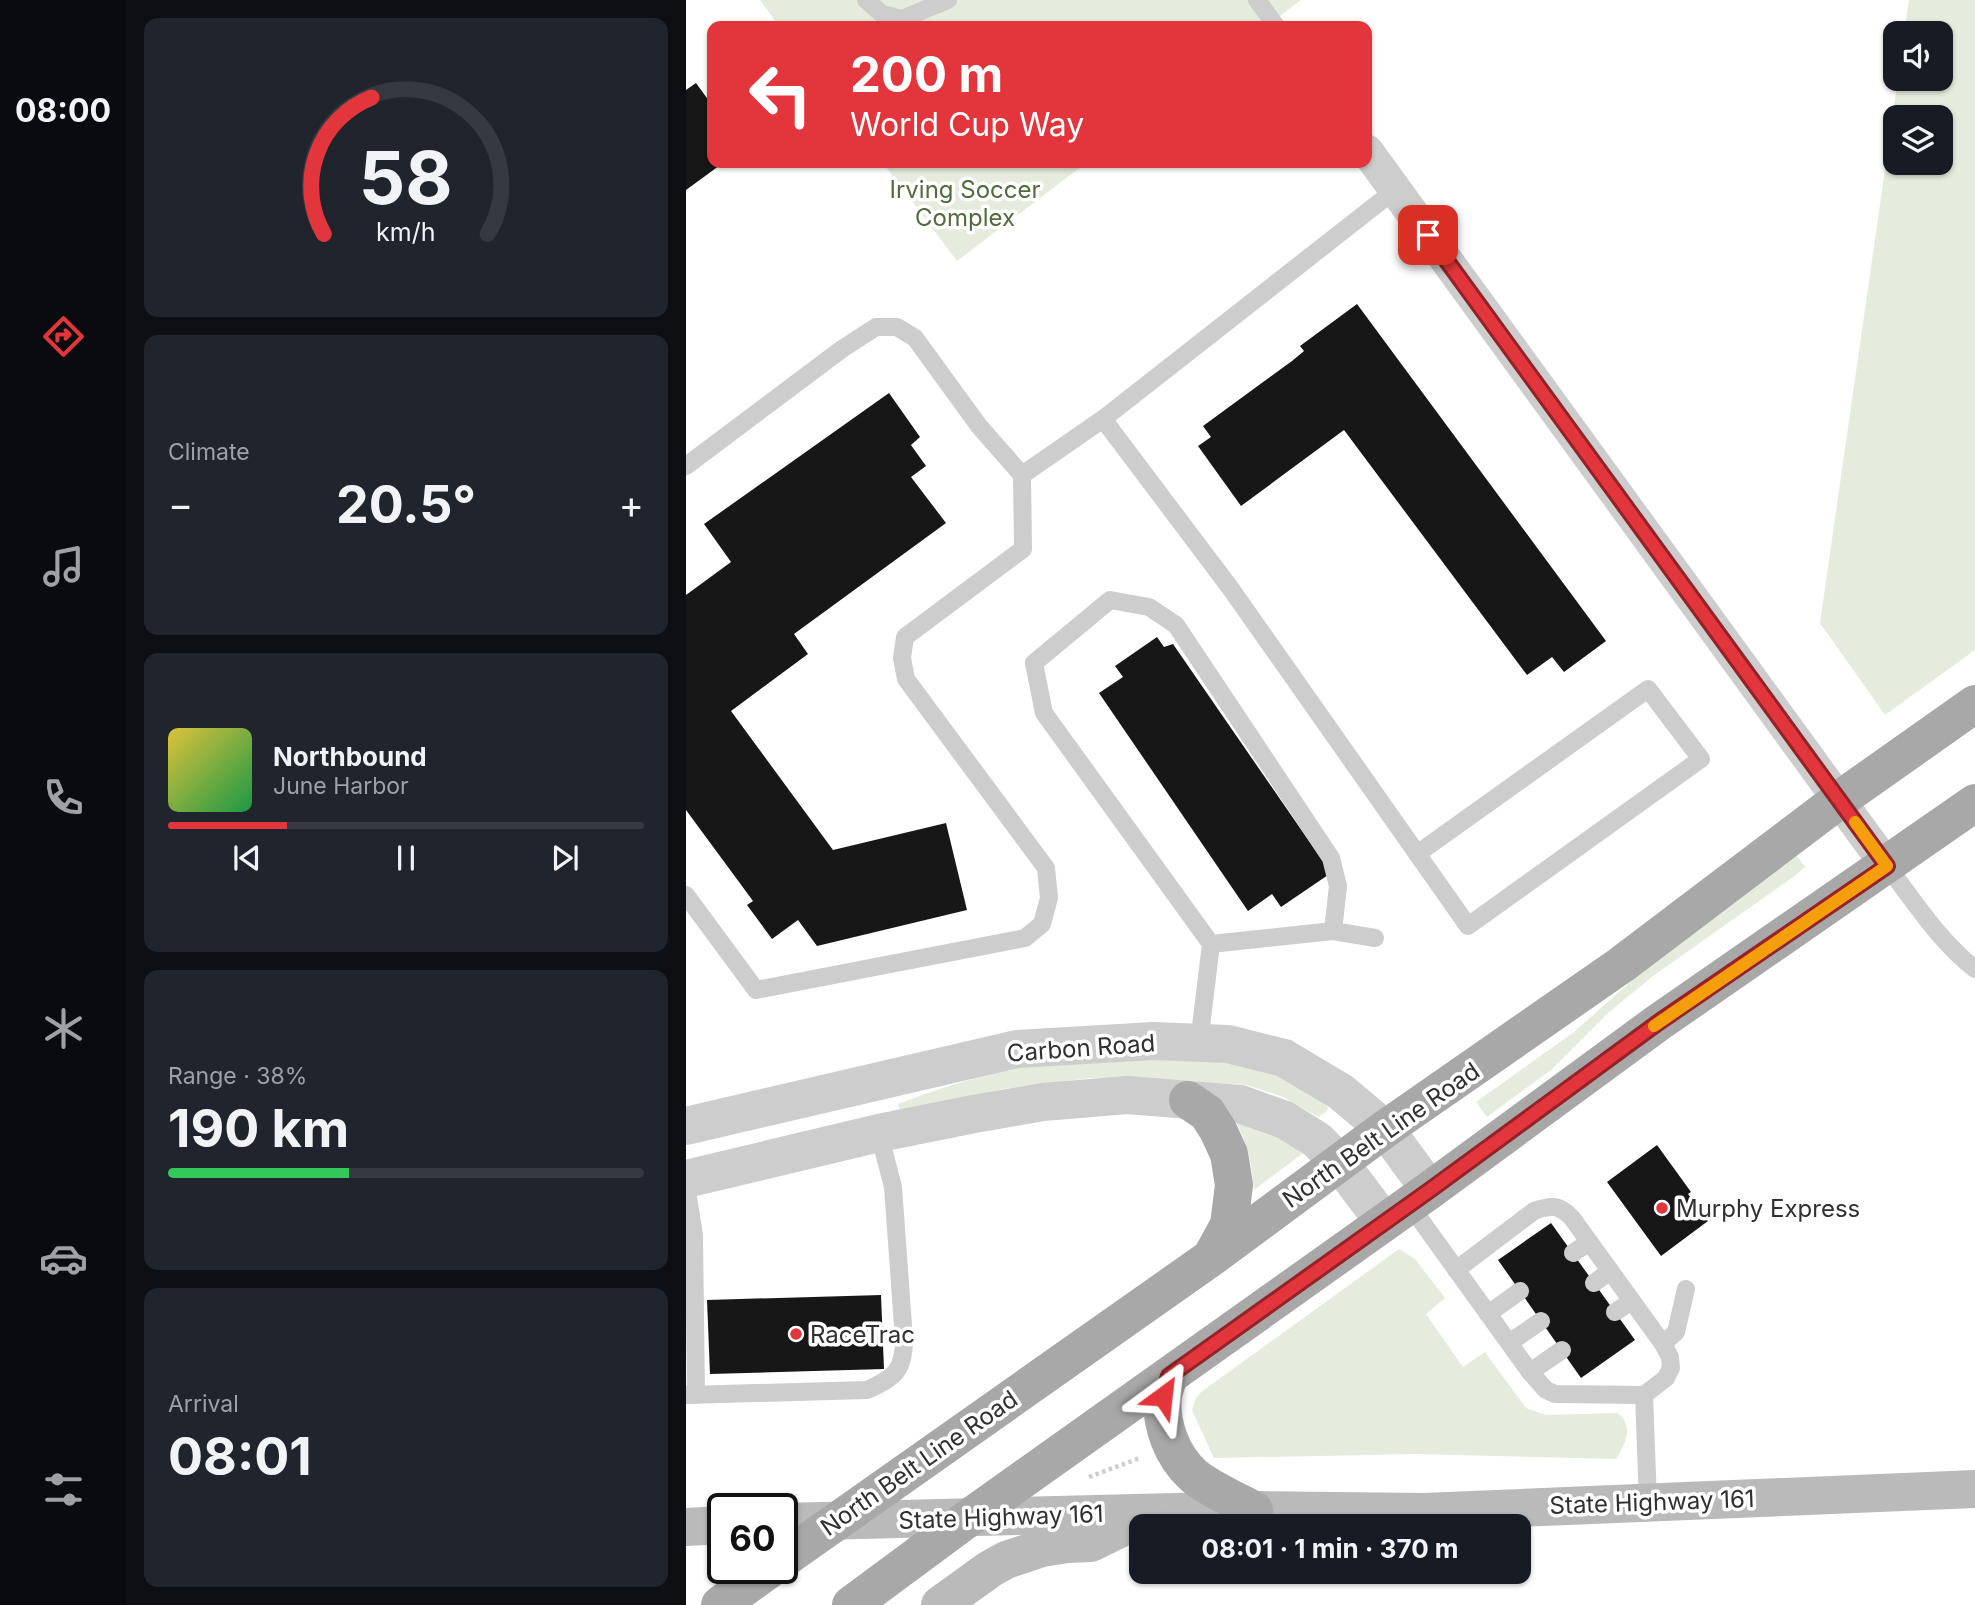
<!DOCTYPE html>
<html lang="en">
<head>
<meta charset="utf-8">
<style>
  body { margin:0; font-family:Inter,sans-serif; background:#20242c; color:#f1f3f6; height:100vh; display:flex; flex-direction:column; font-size:26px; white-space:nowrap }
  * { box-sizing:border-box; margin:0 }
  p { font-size:23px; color:#9ea1a6 }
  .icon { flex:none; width:38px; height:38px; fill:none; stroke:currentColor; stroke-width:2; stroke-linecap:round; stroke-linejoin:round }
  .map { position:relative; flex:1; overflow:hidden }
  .side { display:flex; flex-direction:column; gap:18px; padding:18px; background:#0d0f14; width:560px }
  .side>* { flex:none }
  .guide { position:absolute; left:21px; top:21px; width:665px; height:147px; border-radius:14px; box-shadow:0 2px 5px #0004; background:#e2363c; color:#fff; overflow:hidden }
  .buttons { position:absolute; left:1197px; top:21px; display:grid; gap:14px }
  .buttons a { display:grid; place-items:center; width:70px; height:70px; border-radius:14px; background:#171b24; box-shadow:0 2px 5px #0004; font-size:35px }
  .speed { position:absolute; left:21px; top:1493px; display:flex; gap:14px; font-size:35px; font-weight:700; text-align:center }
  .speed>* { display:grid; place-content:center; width:91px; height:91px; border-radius:50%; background:#171b24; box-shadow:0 2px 5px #0004; line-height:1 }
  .speed .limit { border:4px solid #111; border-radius:10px; background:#fff; color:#111 }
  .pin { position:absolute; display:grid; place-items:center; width:60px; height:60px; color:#fff; margin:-30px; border-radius:14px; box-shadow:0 4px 10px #0006 }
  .me { position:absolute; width:77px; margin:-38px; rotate:30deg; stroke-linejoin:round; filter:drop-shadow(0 0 5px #0008) }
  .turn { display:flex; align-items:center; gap:24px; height:147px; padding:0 28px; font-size:32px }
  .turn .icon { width:91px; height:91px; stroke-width:2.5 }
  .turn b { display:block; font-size:49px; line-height:60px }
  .big { font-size:52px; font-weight:700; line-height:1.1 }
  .side .widget { flex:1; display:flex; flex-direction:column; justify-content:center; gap:10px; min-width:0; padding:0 24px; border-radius:14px; background:#20242c }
  .side .dial { align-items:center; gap:0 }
  .dial svg { height:182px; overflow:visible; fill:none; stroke:#363941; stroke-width:7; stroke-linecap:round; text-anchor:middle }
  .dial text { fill:#f1f3f6; stroke:none }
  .song { display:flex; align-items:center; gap:21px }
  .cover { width:84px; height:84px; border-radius:10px; background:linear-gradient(135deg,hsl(50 70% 55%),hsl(140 70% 35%)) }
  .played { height:7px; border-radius:4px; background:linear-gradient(90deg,#e2363c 25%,#363941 25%) }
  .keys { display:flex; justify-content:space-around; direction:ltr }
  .heat { display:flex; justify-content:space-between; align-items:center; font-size:38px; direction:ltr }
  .charge { height:10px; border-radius:5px; background:linear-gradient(90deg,#34c759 38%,#363941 0) }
  .trip { position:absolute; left:443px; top:1514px; width:402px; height:70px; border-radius:14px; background:#171b24; box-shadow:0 2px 5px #0004; font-weight:700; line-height:70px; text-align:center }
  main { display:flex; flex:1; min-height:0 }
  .dock { display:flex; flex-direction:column; width:126px; justify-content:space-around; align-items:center; background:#090b0e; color:#9ea1a6 }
  .dock .icon { width:49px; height:49px }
  .dock .active { color:#e2363c }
  .dock b { font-size:32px; color:#f1f3f6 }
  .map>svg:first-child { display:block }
  .green { fill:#e5ecde; fill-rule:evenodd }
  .building { fill:#171717 }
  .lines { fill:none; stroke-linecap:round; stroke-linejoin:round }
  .path { stroke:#cdcdcd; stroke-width:4.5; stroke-dasharray:3.5 3.5; stroke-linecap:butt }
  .service { stroke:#cdcdcd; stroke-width:18 }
  .minor { stroke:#cdcdcd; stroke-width:33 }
  .tertiary { stroke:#cdcdcd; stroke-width:38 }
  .secondary { stroke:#bababa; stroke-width:38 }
  .primary { stroke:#a8a8a8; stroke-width:38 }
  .route-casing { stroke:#932327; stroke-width:18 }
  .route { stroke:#e2363c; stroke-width:12 }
  .slow { stroke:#f59e0b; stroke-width:12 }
  .poi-dot { fill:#e2363c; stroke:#fff; stroke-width:2.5 }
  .labels { text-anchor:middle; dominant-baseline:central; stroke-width:7; stroke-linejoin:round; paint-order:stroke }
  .park-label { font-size:24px; fill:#516b3d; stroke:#fff }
  .street-label { font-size:24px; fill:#303030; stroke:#fff }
  .poi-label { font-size:24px; fill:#303030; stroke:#fff; text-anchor:start }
</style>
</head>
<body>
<main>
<nav class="dock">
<b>08:00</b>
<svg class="icon active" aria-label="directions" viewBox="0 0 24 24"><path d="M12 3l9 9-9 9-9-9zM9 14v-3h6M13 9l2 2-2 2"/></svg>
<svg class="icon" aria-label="music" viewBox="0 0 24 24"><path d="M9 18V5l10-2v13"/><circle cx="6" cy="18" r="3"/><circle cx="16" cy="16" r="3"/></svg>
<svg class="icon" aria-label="phone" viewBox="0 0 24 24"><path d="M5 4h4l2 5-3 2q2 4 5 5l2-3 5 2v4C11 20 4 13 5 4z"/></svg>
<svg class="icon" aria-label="climate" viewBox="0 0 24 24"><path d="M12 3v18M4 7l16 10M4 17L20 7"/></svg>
<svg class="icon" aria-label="car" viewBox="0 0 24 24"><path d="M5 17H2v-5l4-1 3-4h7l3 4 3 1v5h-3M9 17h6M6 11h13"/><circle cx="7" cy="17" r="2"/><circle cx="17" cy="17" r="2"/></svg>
<svg class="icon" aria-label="filters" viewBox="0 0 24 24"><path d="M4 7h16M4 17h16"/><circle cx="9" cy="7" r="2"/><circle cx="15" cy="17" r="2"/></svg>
</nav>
<section class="side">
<div class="widget dial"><svg viewBox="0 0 100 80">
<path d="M14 69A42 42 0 1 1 86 69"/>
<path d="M14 69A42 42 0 0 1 35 9" stroke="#e2363c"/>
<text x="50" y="56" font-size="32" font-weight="700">58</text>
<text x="50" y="72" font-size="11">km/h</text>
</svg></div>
<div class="widget"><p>Climate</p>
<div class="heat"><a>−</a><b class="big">20.5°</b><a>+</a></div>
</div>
<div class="widget">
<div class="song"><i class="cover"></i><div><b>Northbound</b><p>June Harbor</p></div></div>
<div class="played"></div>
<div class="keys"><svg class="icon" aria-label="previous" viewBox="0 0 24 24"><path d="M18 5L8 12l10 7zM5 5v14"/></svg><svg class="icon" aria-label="pause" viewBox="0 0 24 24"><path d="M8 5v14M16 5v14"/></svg><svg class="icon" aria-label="next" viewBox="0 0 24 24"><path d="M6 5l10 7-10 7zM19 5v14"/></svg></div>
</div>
<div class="widget"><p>Range · 38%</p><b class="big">190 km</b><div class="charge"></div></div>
<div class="widget"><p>Arrival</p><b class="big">08:01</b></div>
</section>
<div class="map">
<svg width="1289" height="1605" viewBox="0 0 1289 1605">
  <rect width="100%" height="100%" fill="#fff"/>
  <!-- green -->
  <g class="green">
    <path d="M74,0h541l-34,26h-488z"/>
    <path d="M1223,0h66v650l-90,65 -65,-92 78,-544h43v-46h-37zM1209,117h46v46h-46z"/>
    <path d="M197,163h203l-129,98z"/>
    <path d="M1111,856l8,11 -9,8 -143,101 -46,38 -56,56 -64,47 -11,-15 98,-70 89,-79z"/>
    <path d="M376,1060h163l54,12 49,35 -1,4 -9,6 -37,-21 -35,-11 -105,-7h-51l-86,11 -103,23 -3,-8c53,-21 108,-35 164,-44z"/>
    <path d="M548,1118l54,22 14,14 -48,36c-3,-30 -6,-46 -20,-72z"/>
    <path d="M713,1249l16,10 30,39 -19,16 37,53 22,-15 41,56 20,7 71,-2c18,12 8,31 -1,46l-201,-5 -201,4 -22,-48 3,-10 6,-8z"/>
  </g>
  <!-- building -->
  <g class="building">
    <path d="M10,83l16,22v58h11l-37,27v-100z"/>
    <path d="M671,304l249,337 -42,31 -12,-15 -25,18 -183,-245 -103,76 -43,-60 13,-9 -8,-11 89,-65 12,-10 -4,-5z"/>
    <path d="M203,393l31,44 -9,8 15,21 -15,11 35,46 -152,111 14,20 -77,57 102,139 113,-27 21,87 -150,36 -19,-26 -26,19 -25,-34 6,-4 -67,-91v-215l45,-33 -27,-38z"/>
    <path d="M471,637l7,10 9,-3 158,229 -50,34 -9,-13 -24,17 -149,-218 24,-16 -8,-11z"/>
    <path d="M971,1145l34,47 -3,2 20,27 -47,35 -54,-74z"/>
    <path d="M865,1223l84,117 -54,38 -83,-118z"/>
    <path d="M195,1295l3,74 -174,5 -3,-74z"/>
  </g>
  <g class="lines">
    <!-- path -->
    <path class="path" d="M403,1477l51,-19"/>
    <!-- service -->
    <g class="service">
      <path d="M180,0l16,14 20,5 46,-19"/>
      <path d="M571,0l19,26"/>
      <path d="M417,419l128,170 237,337 233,-167 -53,-70 -231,165"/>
      <path d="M0,466l156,-117 34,-22h21l18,11 64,88 43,49 81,-56 292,-229"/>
      <path d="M1201,866c27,35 52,75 88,103"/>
      <path d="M0,895l70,95 269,-52 17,-14 7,-26 -3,-30 -140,-189 -4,-21 3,-21 118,-88 -1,-74"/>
      <path d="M647,931l42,7"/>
      <path d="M513,1043l12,-99 -167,-231 -10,-50 76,-63 39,7 27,18 155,233 7,28 -5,45 -122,13"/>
      <path d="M0,1185l8,50 2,160"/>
      <path d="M723,1204l121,168 16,18 9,4 89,1 22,-17 5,-10 -1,-11 -7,-13 -91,-126c-13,-14 -21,-13 -38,-7l-78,59"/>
      <path d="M887,1253l16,-11"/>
      <path d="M908,1283l16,-12"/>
      <path d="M929,1312l17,-11"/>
      <path d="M802,1314l32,-23"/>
      <path d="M823,1343l32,-22"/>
      <path d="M977,1344l13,-12 10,-43"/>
      <path d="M844,1372l32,-22"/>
      <path d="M0,1395l181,-5c28,-12 37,-20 37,-51l-11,-152 -14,-54"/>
      <path d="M958,1395l4,107"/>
    </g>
    <!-- minor -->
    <path class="minor" d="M681,151l520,715"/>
    <!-- tertiary -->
    <g class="tertiary">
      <path d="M0,1126l331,-77 136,-8 75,3 56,14 57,34 44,37 45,61"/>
      <path d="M0,1179l193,-46 95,-19 69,-12 84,-7 113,9 45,16 32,20 22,22 45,60"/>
    </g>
    <!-- secondary -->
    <g class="secondary">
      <path d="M96,1522l472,-12 170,2 551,-23"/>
      <path d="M0,1527l37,-2"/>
      <path d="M254,1605l50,-36 16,-9 36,-12 25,-4 24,-1 53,-26"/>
    </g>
    <!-- primary -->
    <g class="primary">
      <path d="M502,1100l19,13 11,17 11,24 5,31 -5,40 -17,31"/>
      <path d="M483,1376c-2,6 -5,14 -6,20 -3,28 9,60 30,79 13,12 44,26 61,35"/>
      <path d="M96,1560l430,-303 173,-128 236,-164 218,-165 136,-96"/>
      <path d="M34,1605l51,-37"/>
      <path d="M165,1605l119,-88 460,-327 229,-168 316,-219"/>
    </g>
  </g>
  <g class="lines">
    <!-- route casing -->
    <g class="route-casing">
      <path id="route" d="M477,1396l6,-20 261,-186 229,-168 228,-156 -459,-631"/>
    </g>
    <!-- route -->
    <use href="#route" class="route"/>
    <!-- slow -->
    <path class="slow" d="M968,1026l233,-160 -32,-44"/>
  </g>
  <!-- markers -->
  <g class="poi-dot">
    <circle cx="976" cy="1208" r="7"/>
    <circle cx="110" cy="1334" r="7"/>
  </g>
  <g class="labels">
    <!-- park labels -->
    <g class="park-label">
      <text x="279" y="189">Irving Soccer<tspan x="279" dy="28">Complex</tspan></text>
    </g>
    <!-- street labels -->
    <g class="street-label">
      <text transform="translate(395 1048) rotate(-4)">Carbon Road</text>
      <text transform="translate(695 1135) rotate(-35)">North Belt Line Road</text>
      <text transform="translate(233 1463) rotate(-35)">North Belt Line Road</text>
      <text transform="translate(966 1502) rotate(-2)">State Highway 161</text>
      <text transform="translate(315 1517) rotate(-2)">State Highway 161</text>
    </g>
    <!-- poi labels -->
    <g class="poi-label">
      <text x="990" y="1208">Murphy Express</text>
      <text x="124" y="1334">RaceTrac</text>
    </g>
  </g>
</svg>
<div class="buttons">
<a><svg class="icon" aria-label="sound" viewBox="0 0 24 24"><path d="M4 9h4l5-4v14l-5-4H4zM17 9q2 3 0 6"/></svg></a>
<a><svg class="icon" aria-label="layers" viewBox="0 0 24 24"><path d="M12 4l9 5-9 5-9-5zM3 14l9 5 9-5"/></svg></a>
</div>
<div class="speed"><div class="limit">60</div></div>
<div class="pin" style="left:742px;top:235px;background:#d93025"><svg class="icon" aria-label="arrive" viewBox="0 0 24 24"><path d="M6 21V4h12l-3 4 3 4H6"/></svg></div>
<svg class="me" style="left:477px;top:1396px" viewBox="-20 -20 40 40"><path d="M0-17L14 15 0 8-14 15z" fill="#e2363c" stroke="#fff" stroke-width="4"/></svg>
<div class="trip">08:01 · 1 min · 370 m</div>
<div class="guide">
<div class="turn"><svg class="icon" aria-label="left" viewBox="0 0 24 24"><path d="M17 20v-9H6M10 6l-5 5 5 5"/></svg><div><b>200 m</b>World Cup Way</div></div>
</div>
</div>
</main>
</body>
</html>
